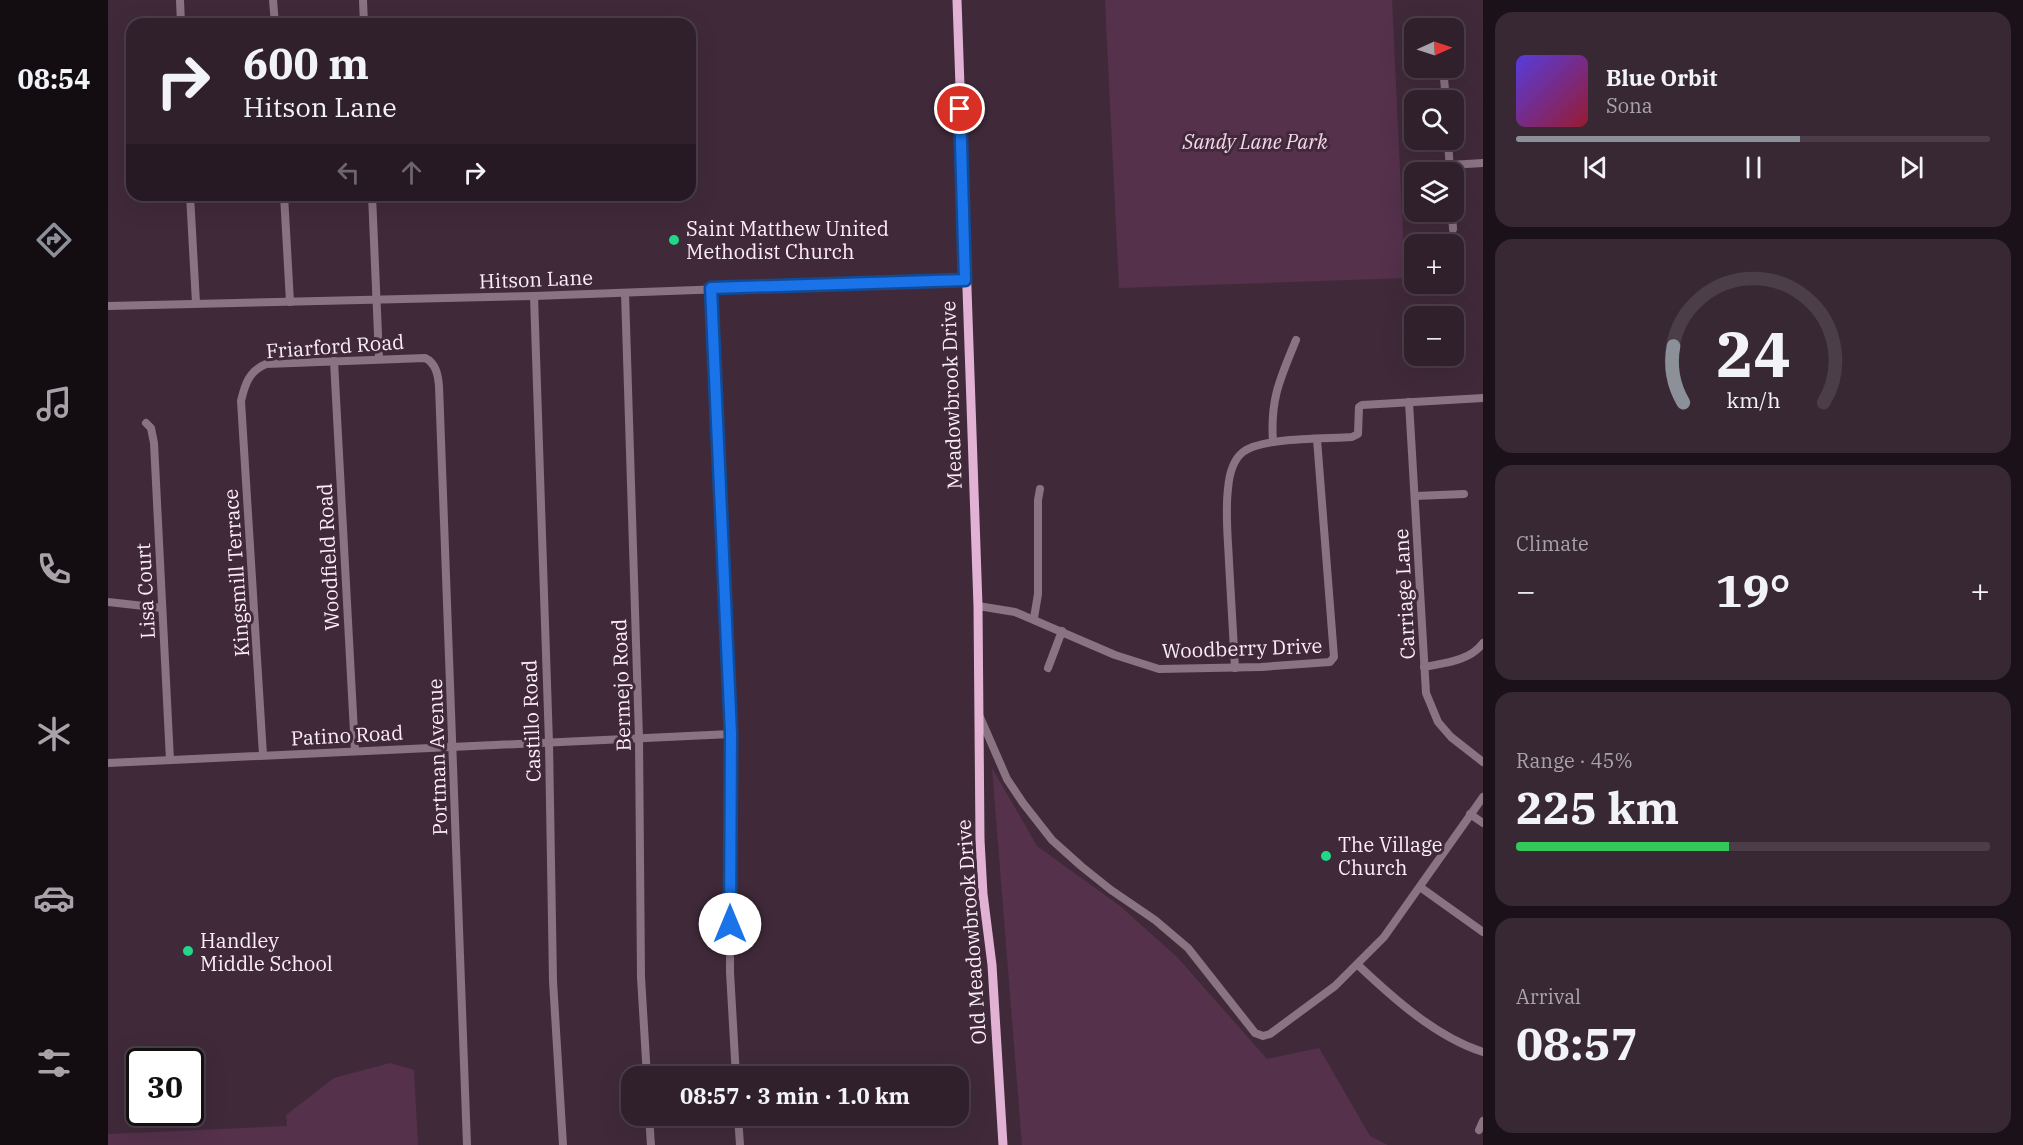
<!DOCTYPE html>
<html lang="en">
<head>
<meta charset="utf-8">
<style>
  body { margin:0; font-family:"IBM Plex Serif",serif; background:#382834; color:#f1f3f6; height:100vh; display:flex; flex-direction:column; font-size:22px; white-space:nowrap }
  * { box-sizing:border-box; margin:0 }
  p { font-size:20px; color:#a8a3a9 }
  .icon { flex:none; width:33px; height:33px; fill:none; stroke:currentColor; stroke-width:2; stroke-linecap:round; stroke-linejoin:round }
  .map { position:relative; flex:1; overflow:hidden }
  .side { display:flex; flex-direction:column; gap:12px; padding:12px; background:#1a1218; width:540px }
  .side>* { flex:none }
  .banner { position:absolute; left:18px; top:18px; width:570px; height:183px; border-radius:18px; box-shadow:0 6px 24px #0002,0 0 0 2px #4b3e48; background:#30202c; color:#f1f3f6; overflow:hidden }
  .needle { width:39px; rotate:87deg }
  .tools { position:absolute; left:1296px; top:18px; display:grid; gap:12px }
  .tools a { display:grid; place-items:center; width:60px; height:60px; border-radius:12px; background:#30202c; box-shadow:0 6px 24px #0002,0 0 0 2px #4b3e48; font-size:30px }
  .speed { position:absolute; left:18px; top:1048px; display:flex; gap:12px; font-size:30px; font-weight:700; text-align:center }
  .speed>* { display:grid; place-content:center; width:78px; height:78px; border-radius:50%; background:#30202c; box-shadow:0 6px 24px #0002,0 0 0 2px #4b3e48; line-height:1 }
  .speed .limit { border:3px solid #111; border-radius:9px; background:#fff; color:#111 }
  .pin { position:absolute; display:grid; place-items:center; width:51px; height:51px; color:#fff; margin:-26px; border:3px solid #fff; border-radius:50%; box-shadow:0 2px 6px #0007 }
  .me { position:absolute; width:66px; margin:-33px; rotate:0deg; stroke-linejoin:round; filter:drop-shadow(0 0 4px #0008) }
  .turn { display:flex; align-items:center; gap:21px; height:126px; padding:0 18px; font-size:27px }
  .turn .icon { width:78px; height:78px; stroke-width:2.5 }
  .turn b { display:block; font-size:42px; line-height:51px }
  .lanes { display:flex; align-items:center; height:57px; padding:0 18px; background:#0003; justify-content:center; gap:30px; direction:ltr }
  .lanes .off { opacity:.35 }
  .big { font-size:45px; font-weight:800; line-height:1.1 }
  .side .card { flex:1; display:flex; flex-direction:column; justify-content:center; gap:9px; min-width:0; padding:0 21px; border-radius:18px; background:#382834 }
  .side .dial { align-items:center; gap:0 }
  .dial svg { height:156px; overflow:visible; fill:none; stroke:#4b3e48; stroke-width:7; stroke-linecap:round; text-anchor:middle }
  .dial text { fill:#f1f3f6; stroke:none }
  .song { display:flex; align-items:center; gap:18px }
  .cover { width:72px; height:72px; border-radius:9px; background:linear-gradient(135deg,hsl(250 70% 55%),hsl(350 70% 35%)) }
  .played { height:6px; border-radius:3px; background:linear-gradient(90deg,#8c9099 60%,#4b3e48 60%) }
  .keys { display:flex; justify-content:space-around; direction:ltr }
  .heat { display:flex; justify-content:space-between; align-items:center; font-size:33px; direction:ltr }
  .charge { height:9px; border-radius:4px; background:linear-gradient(90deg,#34c759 45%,#4b3e48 0) }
  .trip { position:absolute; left:513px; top:1066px; width:348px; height:60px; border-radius:18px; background:#30202c; box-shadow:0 6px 24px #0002,0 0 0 2px #4b3e48; font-weight:800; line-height:60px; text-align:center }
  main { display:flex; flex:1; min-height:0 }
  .dock { display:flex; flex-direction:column; width:108px; justify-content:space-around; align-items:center; background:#130d12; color:#a8a3a9 }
  .dock .icon { width:42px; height:42px }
  .dock .selected { color:#8c9099 }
  .dock b { font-size:27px; color:#f1f3f6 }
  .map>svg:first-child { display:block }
  .green { fill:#55314c }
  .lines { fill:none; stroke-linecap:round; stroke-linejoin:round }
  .minor { stroke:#8a7383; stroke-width:8 }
  .major { stroke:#e2b2d4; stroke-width:9 }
  .route-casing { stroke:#114b97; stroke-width:15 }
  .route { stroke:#1a73e8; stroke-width:10 }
  .poi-dot { fill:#20d887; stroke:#402a3a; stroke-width:2 }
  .labels { text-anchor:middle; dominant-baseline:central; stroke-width:6; stroke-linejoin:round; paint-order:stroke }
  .park-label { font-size:20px; font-style:italic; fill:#f7d7ed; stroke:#402a3a }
  .poi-label { font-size:20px; fill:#fceef8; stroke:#402a3a; text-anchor:start }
  .street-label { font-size:20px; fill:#fceef8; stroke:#402a3a }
</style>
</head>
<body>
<main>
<nav class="dock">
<b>08:54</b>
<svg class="icon selected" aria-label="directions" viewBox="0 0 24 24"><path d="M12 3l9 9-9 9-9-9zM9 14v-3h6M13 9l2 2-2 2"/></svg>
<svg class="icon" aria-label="music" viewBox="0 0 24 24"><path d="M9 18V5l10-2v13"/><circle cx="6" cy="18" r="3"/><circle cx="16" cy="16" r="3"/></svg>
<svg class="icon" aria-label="phone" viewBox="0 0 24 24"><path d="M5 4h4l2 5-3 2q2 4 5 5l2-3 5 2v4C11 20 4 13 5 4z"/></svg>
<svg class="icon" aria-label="climate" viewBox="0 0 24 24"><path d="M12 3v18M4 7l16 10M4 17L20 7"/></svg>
<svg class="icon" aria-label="car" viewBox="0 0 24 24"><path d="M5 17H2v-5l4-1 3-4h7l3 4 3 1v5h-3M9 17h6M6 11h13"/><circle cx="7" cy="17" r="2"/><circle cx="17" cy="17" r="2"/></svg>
<svg class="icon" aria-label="filters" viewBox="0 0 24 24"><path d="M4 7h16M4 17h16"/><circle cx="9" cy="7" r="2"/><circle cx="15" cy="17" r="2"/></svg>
</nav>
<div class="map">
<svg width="1375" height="1145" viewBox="0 0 1375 1145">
  <rect width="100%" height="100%" fill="#402a3a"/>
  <!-- green -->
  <g class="green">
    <path d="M997,0h287l13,278 -286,10z"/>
    <path d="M884,768l45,78 83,60 57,51 90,102 52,-11 51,88 18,9h-366z"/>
    <path d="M282,1063l24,7 4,75h-310v-11l179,-8 -1,-11 48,-37z"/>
  </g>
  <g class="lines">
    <!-- minor -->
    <g class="minor">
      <path d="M72,0l1,24"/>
      <path d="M165,0l2,24"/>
      <path d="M255,0l1,24"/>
      <path d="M1335,68l3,32"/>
      <path d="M1340,140l2,32"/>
      <path d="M1342,165l33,-2"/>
      <path d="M82,195l6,108"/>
      <path d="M176,195l6,107"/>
      <path d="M264,195l7,163"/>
      <path d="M1344,212l1,17"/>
      <path d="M603,288l20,446 -1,238 6,105"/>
      <path d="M517,293l14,445 2,239 6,100"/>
      <path d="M426,296l15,447 4,238 10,164"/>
      <path d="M0,306l426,-10 431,-16"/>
      <path d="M226,361l21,390"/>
      <path d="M1301,402l17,291 12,29 13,15 32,25"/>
      <path d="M38,423l5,5 3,15 16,317"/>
      <path d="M1165,442c-3,-43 7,-63 23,-102"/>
      <path d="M1307,496l49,-2"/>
      <path d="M0,602l54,6"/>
      <path d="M870,606l37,6 100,43 44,14 102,-2 69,-5 4,-5 -17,-218"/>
      <path d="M926,618l4,-24v-94l2,-11"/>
      <path d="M1316,667c20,-4 46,-6 59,-24"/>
      <path d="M940,668l14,-37"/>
      <path d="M1127,668c-2,-35 -4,-71 -6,-106 -1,-24 -4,-49 -1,-73 1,-13 5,-29 15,-37 19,-15 84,-13 109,-15l6,-3 1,-27 3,-2 121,-7"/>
      <path d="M872,717l27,62 16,24 29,37 29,26 30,24 44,30 33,28 67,85 8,3 7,-2 65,-48 49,-49 99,-140"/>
      <path d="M155,755l-22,-354c4,-17 8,-30 25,-37l159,-6c11,5 13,17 14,28l28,759"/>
      <path d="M0,763l623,-29"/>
      <path d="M1362,814l13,9"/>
      <path d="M1312,887l63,45"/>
      <path d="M1250,965c35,33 78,72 125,87"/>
      <path d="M541,1116l2,29"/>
      <path d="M630,1116l2,29"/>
      <path d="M1371,1130l4,-9"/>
    </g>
    <!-- major -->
    <path class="major" d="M849,0l21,606 2,234 3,54 9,71 11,180"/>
  </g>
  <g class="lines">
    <!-- route casing -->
    <g class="route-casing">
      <path id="route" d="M622,924l1,-190 -20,-446 254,-8 -5,-171"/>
    </g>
    <!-- route -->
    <use href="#route" class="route"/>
  </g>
  <!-- markers -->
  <g class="poi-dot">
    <circle cx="566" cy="240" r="6"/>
    <circle cx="1218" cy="856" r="6"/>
    <circle cx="80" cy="951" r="6"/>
  </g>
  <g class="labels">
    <!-- park labels -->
    <g class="park-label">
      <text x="1147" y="141">Sandy Lane Park</text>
    </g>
    <!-- poi labels -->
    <g class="poi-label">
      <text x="578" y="228">Saint Matthew United<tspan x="578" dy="23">Methodist Church</tspan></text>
      <text x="1230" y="844">The Village<tspan x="1230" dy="23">Church</tspan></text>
      <text x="92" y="940">Handley<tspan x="92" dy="23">Middle School</tspan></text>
    </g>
    <!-- street labels -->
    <g class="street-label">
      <text transform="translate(428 279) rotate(-2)">Hitson Lane</text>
      <text transform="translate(227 346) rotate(-4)">Friarford Road</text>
      <text transform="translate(843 395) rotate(-92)">Meadowbrook Drive</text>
      <text transform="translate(220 557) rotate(-93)">Woodfield Road</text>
      <text transform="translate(128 573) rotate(-94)">Kingsmill Terrace</text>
      <text transform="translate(37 591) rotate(-93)">Lisa Court</text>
      <text transform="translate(1296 594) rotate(-93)">Carriage Lane</text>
      <text transform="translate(1134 648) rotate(-2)">Woodberry Drive</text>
      <text transform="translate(513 685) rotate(-92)">Bermejo Road</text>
      <text transform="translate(423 721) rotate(-92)">Castillo Road</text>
      <text transform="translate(239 735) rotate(-3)">Patino Road</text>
      <text transform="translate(329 757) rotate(-92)">Portman Avenue</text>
      <text transform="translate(863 932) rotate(-94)">Old Meadowbrook Drive</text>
    </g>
  </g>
</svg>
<div class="tools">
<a><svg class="needle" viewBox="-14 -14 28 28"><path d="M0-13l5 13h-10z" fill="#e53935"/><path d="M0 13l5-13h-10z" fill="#a8a3a9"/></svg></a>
<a><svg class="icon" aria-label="search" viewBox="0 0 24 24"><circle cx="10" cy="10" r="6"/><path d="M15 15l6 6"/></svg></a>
<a><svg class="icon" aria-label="layers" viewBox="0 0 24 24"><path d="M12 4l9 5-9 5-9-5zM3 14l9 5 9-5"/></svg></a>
<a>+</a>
<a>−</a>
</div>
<div class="speed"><div class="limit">30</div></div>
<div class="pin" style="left:852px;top:109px;background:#d93025"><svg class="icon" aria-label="arrive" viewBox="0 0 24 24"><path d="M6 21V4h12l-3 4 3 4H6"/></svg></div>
<svg class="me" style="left:622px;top:924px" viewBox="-20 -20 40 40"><circle r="19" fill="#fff"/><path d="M0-13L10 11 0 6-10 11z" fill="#1a73e8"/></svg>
<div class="trip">08:57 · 3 min · 1.0 km</div>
<div class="banner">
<div class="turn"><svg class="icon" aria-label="right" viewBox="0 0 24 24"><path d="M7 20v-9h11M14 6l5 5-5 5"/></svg><div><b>600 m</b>Hitson Lane</div></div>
<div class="lanes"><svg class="icon off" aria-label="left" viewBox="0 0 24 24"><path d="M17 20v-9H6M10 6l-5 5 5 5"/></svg><svg class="icon off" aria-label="ahead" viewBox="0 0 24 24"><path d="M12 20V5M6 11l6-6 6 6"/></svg><svg class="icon" aria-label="right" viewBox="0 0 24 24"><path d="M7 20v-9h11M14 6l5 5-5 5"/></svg></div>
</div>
</div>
<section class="side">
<div class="card">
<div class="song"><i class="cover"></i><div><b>Blue Orbit</b><p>Sona</p></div></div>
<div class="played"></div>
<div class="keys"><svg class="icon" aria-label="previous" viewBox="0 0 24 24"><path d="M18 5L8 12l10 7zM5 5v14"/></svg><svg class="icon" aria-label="pause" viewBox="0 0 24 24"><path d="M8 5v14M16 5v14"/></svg><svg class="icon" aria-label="next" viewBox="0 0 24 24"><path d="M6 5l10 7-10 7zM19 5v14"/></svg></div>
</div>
<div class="card dial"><svg viewBox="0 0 100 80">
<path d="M14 69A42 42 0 1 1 86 69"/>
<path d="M14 69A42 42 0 0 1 9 40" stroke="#8c9099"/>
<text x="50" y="56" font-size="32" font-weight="700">24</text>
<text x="50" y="72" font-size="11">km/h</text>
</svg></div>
<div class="card"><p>Climate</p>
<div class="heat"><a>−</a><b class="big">19°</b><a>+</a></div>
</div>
<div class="card"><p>Range · 45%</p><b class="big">225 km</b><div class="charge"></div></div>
<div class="card"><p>Arrival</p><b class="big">08:57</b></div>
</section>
</main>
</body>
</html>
